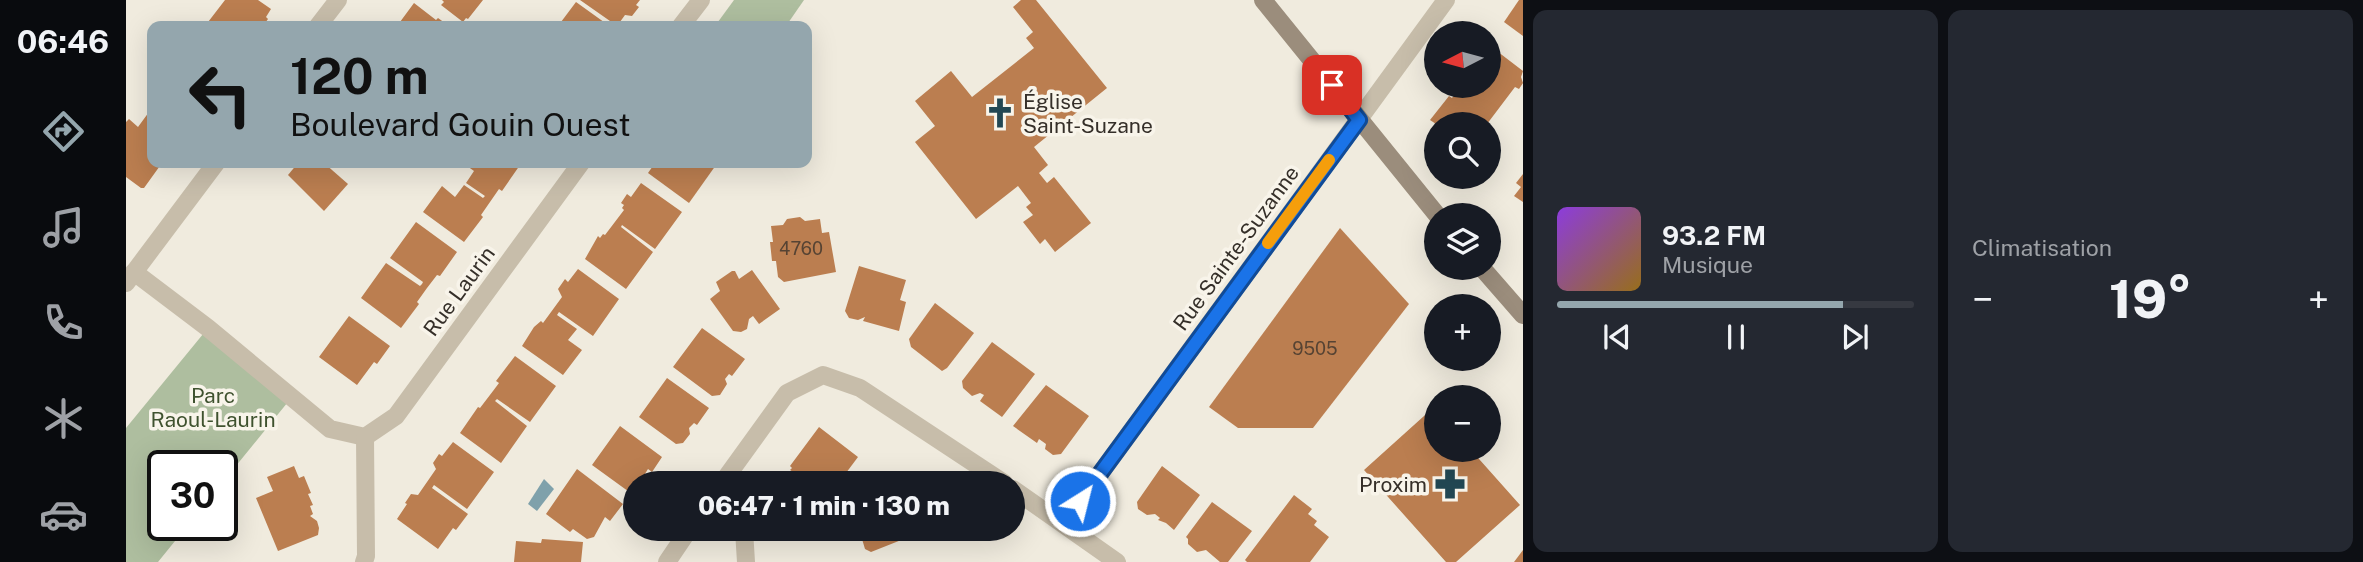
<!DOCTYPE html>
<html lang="fr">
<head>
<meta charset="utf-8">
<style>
  body { margin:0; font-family:"Public Sans",sans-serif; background:#242831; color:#f1f3f6; height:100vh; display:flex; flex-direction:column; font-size:26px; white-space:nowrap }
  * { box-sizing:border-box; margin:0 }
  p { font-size:23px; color:#9ea1a6 }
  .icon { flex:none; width:38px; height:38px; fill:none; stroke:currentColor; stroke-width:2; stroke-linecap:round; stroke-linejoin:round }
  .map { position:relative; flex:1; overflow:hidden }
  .sheet { display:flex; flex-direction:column; gap:10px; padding:10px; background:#0d0f14; width:840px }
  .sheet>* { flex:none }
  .banner { position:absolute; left:21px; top:21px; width:665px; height:147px; border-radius:14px; box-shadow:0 7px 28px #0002; background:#94a6ad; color:#111; overflow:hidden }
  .needle { width:46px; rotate:264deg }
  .buttons { position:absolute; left:1298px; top:21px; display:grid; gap:14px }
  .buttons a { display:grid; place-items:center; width:77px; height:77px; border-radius:50%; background:#171b24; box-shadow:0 7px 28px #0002; font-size:35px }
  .speed { position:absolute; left:21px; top:450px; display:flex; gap:14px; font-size:35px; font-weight:700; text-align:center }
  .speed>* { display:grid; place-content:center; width:91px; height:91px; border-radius:50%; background:#171b24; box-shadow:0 7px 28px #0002; line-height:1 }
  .speed .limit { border:4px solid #111; border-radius:10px; background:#fff; color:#111 }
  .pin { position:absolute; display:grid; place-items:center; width:60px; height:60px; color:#fff; margin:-30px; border-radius:14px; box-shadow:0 4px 10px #0006 }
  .me { position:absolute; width:77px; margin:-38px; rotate:36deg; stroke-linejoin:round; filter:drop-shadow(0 0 5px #0008) }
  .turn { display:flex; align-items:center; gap:24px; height:147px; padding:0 28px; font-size:32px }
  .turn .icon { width:91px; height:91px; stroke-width:2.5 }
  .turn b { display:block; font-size:49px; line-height:60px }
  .big { font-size:52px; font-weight:800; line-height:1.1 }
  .sheet .widget { flex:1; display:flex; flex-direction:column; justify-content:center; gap:10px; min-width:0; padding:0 24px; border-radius:14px; background:#242831 }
  .song { display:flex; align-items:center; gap:21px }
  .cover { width:84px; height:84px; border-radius:10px; background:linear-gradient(135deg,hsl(270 70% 55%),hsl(40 70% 35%)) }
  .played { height:7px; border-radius:4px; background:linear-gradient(90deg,#94a6ad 80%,#363941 80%) }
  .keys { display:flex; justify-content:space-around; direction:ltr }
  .heat { display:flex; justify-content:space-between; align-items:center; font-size:38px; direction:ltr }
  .sheet .tiles { flex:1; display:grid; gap:10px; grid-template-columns:repeat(2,1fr) }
  .trip { position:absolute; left:497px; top:471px; width:402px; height:70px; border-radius:35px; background:#171b24; box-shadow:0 7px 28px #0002; font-weight:800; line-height:70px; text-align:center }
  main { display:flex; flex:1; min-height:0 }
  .dock { display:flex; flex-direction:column; width:126px; justify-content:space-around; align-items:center; background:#090b0e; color:#9ea1a6 }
  .dock .icon { width:49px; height:49px }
  .dock .on { color:#94a6ad }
  .dock b { font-size:32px; color:#f1f3f6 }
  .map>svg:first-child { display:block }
  .green { fill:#aebe9f }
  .water { fill:#7fa1ab }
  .building { fill:#bb7e50 }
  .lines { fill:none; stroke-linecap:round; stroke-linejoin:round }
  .minor { stroke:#c7bdaa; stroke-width:18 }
  .secondary { stroke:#9b8d7c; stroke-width:18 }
  .route-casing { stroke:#114b97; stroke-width:18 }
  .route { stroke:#1a73e8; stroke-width:12 }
  .slow { stroke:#f59e0b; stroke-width:12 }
  .labels { text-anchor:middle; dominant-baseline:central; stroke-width:7; stroke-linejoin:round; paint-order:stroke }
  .number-label { font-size:18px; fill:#564333 }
  .poi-label { font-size:21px; fill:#352f29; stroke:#f8f4ea; text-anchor:start }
  .street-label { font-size:21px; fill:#352f29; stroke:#f8f4ea }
  .park-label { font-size:21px; fill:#3f522f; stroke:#f8f4ea }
</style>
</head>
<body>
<main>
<nav class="dock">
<b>06:46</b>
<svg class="icon on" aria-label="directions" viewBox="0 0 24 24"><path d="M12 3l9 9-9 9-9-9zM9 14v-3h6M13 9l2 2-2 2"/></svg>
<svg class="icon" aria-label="music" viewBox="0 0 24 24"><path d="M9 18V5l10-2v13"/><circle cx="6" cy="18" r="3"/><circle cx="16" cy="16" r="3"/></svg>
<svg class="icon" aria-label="phone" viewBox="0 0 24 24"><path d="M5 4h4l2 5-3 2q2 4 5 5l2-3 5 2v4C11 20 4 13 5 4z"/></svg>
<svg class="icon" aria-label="climate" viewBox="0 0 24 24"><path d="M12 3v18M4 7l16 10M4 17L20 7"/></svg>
<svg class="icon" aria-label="car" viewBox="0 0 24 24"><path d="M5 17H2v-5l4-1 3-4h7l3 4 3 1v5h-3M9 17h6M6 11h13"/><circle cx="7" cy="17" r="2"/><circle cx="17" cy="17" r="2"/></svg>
</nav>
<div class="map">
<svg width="1397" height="562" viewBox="0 0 1397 562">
  <rect width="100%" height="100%" fill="#f0ebde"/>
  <!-- green -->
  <g class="green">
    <path d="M608,0h70l-18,26h-71z"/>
    <path d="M82,328l84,69 -70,86v-17h-59v59h25l-30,37h-32v-134z"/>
  </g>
  <!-- water -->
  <path class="water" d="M418,479l10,10 -17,22 -9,-7z"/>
  <!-- building -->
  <g class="building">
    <path d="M99,0h33l13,9 -5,8 2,2 -5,7h-58z"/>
    <path d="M316,0h41l-15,19 -2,-1 -3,4 -22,-17 3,-3z"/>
    <path d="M454,0h60l-4,5 3,2 -7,9 -7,-1 -8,11h-59l18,-24 32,23 2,-4z"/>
    <path d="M895,0h15l71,88 -73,59 14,18 -9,8 8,10 7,-6 37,46 -36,29 -10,-13 -5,5 -17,-22 10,-7 -7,-8 5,-4 -13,-17 -42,33 -61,-77 20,-16 -20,-25 36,-30 21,26 62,-49 -8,-10 7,-6 -20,-25z"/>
    <path d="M1393,0h4v36l-19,-14z"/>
    <path d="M288,3l22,17 2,-2 11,8h-49l2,-3 -2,-1z"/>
    <path d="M1363,45l34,26 -2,6 2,6 -4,6 -4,-2 -28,37h-51l-6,-4 19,-24 3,2 8,-12h29z"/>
    <path d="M23,112l3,2v49h10l-18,25h-3l-15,-11v-55l3,-3 9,8z"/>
    <path d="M172,163h26l24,21 -24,27 -36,-36z"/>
    <path d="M337,163h54l3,2 -18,26 -3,-2 -18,26 2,2 -19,25 -41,-30 19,-26 13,11 9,-12 19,13 2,-2 -19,-13 8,-12z"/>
    <path d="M529,163h57l4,2 -27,38 -41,-30z"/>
    <path d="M1397,174v28l-9,-6 7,-9 -5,-4z"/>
    <path d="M515,183l41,29 -27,37 -33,-24 -1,2 32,25 -27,37 -41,-30 13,-23 2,2 3,-4 2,1 19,-25 -2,-2 2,-3 -3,-2 6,-9 4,3z"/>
    <path d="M674,217l5,4 15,-2 2,14 7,-1 7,40 -52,10 -6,-5 -2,-16h-4l-2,-19h3l-2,-16 12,-1 4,-6z"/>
    <path d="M290,222l41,30 -17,24 -3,-1 -10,13 -10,14 2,2 -18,24 -40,-30 25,-35 34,23 2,-2 1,-2 -33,-24z"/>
    <path d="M1214,228l69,76 -96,124h-75l-29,-21z"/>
    <path d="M733,266l47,14 -6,20 6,2 -7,29 -36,-10 2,-4 -7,3 -9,-2 -4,-7z"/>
    <path d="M452,269l41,30 -26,37 -34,-24 -2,3 20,14 -9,11 14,10 -19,25 -41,-29 12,-19 7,-6 2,2 19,-26 -4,-8 7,-10 3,3z"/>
    <path d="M626,270l28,39 -21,15 -6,-8 -4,3 -2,10 -6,3 -8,-1 -23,-32 10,-8 -4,-9 16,-11h3l4,8z"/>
    <path d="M809,303l39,30 -27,35 -5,3 -31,-24 -2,-8z"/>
    <path d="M223,316l41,30 -13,18 -3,-2 -17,23 -38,-28z"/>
    <path d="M576,328l43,31 -13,17 -3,-2 -4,5 2,5 -7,11 -8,1 -39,-29z"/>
    <path d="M866,342l43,32 -33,43 -22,-16 4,-6 -4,-2 -8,3 -9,-8 -1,-7z"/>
    <path d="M389,356l41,30 -26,36 -33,-23 -2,2 32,25 -26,37 -41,-30 18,-26 2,1 13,-17 6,-8 -3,-2z"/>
    <path d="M541,378l42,30 -12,17 -3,-2 -5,5 1,6 -7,9 -7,1 -37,-27z"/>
    <path d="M920,385l43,31 -28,38 -8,1 -8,-6 1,-5 -7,-5 -2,4 -24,-17z"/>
    <path d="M1308,407l3,4v39h34l49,55 -64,57h-10l-82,-92z"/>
    <path d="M494,426l42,31 -10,15 -4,-3 -5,8 1,6h-9v8l-3,3 -40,-29z"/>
    <path d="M693,427l39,30 -15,20 4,4 -1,2h-35l-21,-13 2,-2 -2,-2z"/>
    <path d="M327,442l41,30 -27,37 -33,-24 -2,3 36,26 -12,16 -3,-2 -15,21 -41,-30 10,-15 -2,-1 6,-9 7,1 18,-26 -3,-6 6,-9 3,2z"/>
    <path d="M168,466l5,12 5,-2 7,17 -3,1 5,11 -3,1 3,8 -3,2 7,5 2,7 -1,7 -40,16 -22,-53 17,-7 -6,-14z"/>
    <path d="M1036,466l38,29 -26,35 -8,-7 -8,-3 2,-2 -5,-4 -8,1 -9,-6 -1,-7z"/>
    <path d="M451,469l46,35 -13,17 -5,-4 -11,20 -7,2 -14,-10 -3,3 -24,-18z"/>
    <path d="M1168,495l18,14 -4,5 9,7 -3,4 15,12 -19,25h-63l-2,-2z"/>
    <path d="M1086,502l40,29 -24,31h-8l-14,-12 -9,2 -9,-8v-5l-2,-2z"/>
    <path d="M741,528h62v1l-58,23 -6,-3 -3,-10 2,-6 4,-2z"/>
    <path d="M416,539l41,3 -2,20h-67l2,-21 25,2z"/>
    <path d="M1397,550v12h-9z"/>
  </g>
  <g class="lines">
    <!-- minor -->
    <g class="minor">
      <path d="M192,26l20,-26"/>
      <path d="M555,26l20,-26"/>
      <path d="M8,272l74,56 122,101 35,8 31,-21 185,-253"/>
      <path d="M0,283l90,-120"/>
      <path d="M596,483l65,-90 36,-18 37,13 144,95"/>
      <path d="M887,489l104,73"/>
      <path d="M938,523l382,-523"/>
      <path d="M616,528l2,2 2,32"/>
      <path d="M238,562l2,-6 -1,-119"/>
      <path d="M541,562l23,-34"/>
    </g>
    <!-- secondary -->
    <g class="secondary">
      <path d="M1137,0l174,215"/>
      <path d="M1356,268l41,47"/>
    </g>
  </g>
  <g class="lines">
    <!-- route casing -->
    <g class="route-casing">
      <path id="route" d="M954,501l279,-381 -27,-35"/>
    </g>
    <!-- route -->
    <use href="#route" class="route"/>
    <!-- slow -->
    <path class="slow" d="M1142,243l61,-83"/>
  </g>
  <!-- icons -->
  <defs>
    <g id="church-bare" transform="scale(2.415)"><path d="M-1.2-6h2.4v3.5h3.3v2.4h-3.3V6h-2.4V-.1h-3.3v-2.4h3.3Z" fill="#224753" stroke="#f8f4ea" stroke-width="2.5" paint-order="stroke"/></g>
    <g id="pharmacy-bare" transform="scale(2.415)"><path d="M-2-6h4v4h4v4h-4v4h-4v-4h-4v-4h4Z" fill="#224753" stroke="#f8f4ea" stroke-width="2.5" paint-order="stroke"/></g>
  </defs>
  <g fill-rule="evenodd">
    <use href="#church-bare" x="874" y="113"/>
    <use href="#pharmacy-bare" x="1324" y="484"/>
  </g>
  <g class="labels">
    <!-- number labels -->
    <g class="number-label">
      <text x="675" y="248">4760</text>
      <text x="1189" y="348">9505</text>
    </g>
    <!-- poi labels -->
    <g class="poi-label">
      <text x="897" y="101">Église<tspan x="897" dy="24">Saint-Suzane</tspan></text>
      <text x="1301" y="484" text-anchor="end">Proxim</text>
    </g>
    <!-- street labels -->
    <g class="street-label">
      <text transform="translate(1110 248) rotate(-54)">Rue Sainte-Suzanne</text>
      <text transform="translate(333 291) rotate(-54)">Rue Laurin</text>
    </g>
    <!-- park labels -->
    <g class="park-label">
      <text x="87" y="395">Parc<tspan x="87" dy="24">Raoul-Laurin</tspan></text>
    </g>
  </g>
</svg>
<div class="buttons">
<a><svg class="needle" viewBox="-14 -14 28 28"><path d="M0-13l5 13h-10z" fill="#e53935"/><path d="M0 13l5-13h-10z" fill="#9ea1a6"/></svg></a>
<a><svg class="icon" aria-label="search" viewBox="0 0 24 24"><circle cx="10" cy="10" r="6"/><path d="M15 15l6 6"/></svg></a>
<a><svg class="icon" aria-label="layers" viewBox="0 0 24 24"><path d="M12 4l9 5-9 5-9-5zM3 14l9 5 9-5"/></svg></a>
<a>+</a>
<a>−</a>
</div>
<div class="speed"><div class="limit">30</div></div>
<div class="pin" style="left:1206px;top:85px;background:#d93025"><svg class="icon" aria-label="arrive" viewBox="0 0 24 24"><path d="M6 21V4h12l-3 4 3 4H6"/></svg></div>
<svg class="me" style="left:954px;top:501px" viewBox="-20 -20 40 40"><circle r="17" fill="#1a73e8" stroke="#fff" stroke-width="3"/><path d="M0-11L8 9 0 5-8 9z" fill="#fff"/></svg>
<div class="trip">06:47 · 1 min · 130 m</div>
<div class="banner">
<div class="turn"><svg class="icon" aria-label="left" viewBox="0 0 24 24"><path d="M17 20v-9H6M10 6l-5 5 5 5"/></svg><div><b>120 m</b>Boulevard Gouin Ouest</div></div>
</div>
</div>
<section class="sheet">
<div class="tiles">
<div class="widget">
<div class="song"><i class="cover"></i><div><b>93.2 FM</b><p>Musique</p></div></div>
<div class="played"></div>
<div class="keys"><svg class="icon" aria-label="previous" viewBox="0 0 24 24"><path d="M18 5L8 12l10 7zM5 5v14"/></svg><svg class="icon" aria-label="pause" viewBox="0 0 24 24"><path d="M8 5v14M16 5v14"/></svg><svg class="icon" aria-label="next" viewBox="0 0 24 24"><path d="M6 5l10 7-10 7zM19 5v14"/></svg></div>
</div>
<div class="widget"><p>Climatisation</p>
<div class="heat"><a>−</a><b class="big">19°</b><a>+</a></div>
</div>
</div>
</section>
</main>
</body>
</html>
